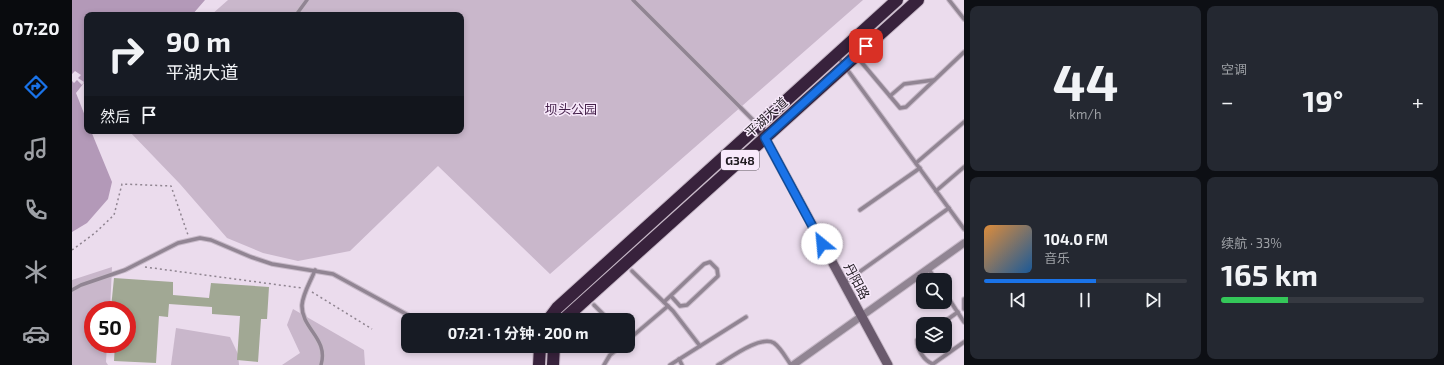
<!DOCTYPE html>
<html lang="zh">
<head>
<meta charset="utf-8">
<style>
  body { margin:0; font-family:"Exo 2","Noto Sans SC",sans-serif; background:#242831; color:#f1f3f6; height:100vh; display:flex; flex-direction:column; font-size:15px; white-space:nowrap }
  * { box-sizing:border-box; margin:0 }
  p { font-size:13px; color:#9ea1a6 }
  .icon { flex:none; width:22px; height:22px; fill:none; stroke:currentColor; stroke-width:2; stroke-linecap:round; stroke-linejoin:round }
  .map { position:relative; flex:1; overflow:hidden }
  .panel { display:flex; flex-direction:column; gap:6px; padding:6px; background:#0d0f14; width:480px }
  .panel>* { flex:none }
  .guide { position:absolute; left:12px; top:12px; width:380px; height:122px; border-radius:8px; box-shadow:0 2px 6px #0003; background:#171b24; color:#f1f3f6; overflow:hidden }
  .tools { position:absolute; left:844px; top:273px; display:grid; gap:8px }
  .tools a { display:grid; place-items:center; width:36px; height:36px; border-radius:8px; background:#171b24; box-shadow:0 2px 6px #0003; font-size:20px }
  .speed { position:absolute; left:12px; top:301px; display:flex; gap:8px; font-size:20px; font-weight:700; text-align:center }
  .speed>* { display:grid; place-content:center; width:52px; height:52px; border-radius:50%; background:#171b24; box-shadow:0 2px 6px #0003; line-height:1 }
  .speed .limit { border:6px solid #d22; background:#fff; color:#111 }
  .pin { position:absolute; display:grid; place-items:center; width:34px; height:34px; color:#fff; margin:-17px; border-radius:8px; box-shadow:0 2px 6px #0006 }
  .me { position:absolute; width:44px; margin:-22px; rotate:332deg; stroke-linejoin:round; filter:drop-shadow(0 0 3px #0008) }
  .turn { display:flex; align-items:center; gap:14px; height:84px; padding:0 16px; font-size:18px }
  .turn .icon { width:52px; height:52px; stroke-width:2.5 }
  .turn b { display:block; font-size:28px; line-height:34px }
  .then { display:flex; align-items:center; height:38px; padding:0 16px; background:#0003; gap:8px; font-size:15px }
  .big { font-size:30px; font-weight:700; line-height:1.1 }
  .panel .tile { flex:1; display:flex; flex-direction:column; justify-content:center; gap:6px; min-width:0; padding:0 14px; border-radius:8px; background:#242831 }
  .panel .dial { align-items:center; gap:0 }
  .dial b { font-size:52px; line-height:1 }
  .song { display:flex; align-items:center; gap:12px }
  .cover { width:48px; height:48px; border-radius:6px; background:linear-gradient(135deg,hsl(30 70% 55%),hsl(210 70% 35%)) }
  .played { height:4px; border-radius:2px; background:linear-gradient(90deg,#1a73e8 55%,#363941 55%) }
  .keys { display:flex; justify-content:space-around; direction:ltr }
  .heat { display:flex; justify-content:space-between; align-items:center; font-size:22px; direction:ltr }
  .charge { height:6px; border-radius:3px; background:linear-gradient(90deg,#34c759 33%,#363941 0) }
  .panel .tiles { flex:1; display:grid; gap:6px; grid-template-columns:repeat(2,1fr) }
  .trip { position:absolute; left:329px; top:313px; width:234px; height:40px; border-radius:8px; background:#171b24; box-shadow:0 2px 6px #0003; font-weight:700; line-height:40px; text-align:center }
  main { display:flex; flex:1; min-height:0 }
  .menu { display:flex; flex-direction:column; width:72px; justify-content:space-around; align-items:center; background:#090b0e; color:#9ea1a6 }
  .menu .icon { width:28px; height:28px }
  .menu .selected { color:#1a73e8 }
  .menu b { font-size:18px; color:#f1f3f6 }
  .map>svg:first-child { display:block }
  .green { fill:#c9b7cb }
  .water { fill:#b399b8 }
  .pier { fill:#ebdced }
  .building { fill:#a1a894 }
  .lines { fill:none; stroke-linecap:round; stroke-linejoin:round }
  .lane-casing { stroke:#c7b9c8; stroke-width:5.5 }
  .street-casing { stroke:#c7b9c8; stroke-width:9 }
  .secondary-casing { stroke:#c7b9c8; stroke-width:11 }
  .highway-casing { stroke:#c7b9c8; stroke-width:14 }
  .path { stroke:#8f8490; stroke-width:1.5; stroke-dasharray:2 3; stroke-linecap:butt }
  .lane { stroke:#918593; stroke-width:3.5 }
  .street { stroke:#918593; stroke-width:7 }
  .secondary { stroke:#6a5a6d; stroke-width:9 }
  .highway { stroke:#38223c; stroke-width:12 }
  .route-casing { stroke:#114b97; stroke-width:10 }
  .route { stroke:#1a73e8; stroke-width:7 }
  .labels { text-anchor:middle; dominant-baseline:central; stroke-width:3; stroke-linejoin:round; paint-order:stroke }
  .shield { fill:#f8e9fb; stroke:#625a63; stroke-width:1 }
  .shield-label { font-size:12px; font-weight:bold; fill:#211c22 }
  .park-label { font-size:13px; fill:#431f49; stroke:#f8e9fb }
  .street-label { font-size:13px; fill:#211c22; stroke:#f8e9fb }
</style>
</head>
<body>
<main>
<nav class="menu">
<b>07:20</b>
<svg class="icon selected" aria-label="directions" viewBox="0 0 24 24"><path d="M12 3l9 9-9 9-9-9zM9 14v-3h6M13 9l2 2-2 2"/></svg>
<svg class="icon" aria-label="music" viewBox="0 0 24 24"><path d="M9 18V5l10-2v13"/><circle cx="6" cy="18" r="3"/><circle cx="16" cy="16" r="3"/></svg>
<svg class="icon" aria-label="phone" viewBox="0 0 24 24"><path d="M5 4h4l2 5-3 2q2 4 5 5l2-3 5 2v4C11 20 4 13 5 4z"/></svg>
<svg class="icon" aria-label="climate" viewBox="0 0 24 24"><path d="M12 3v18M4 7l16 10M4 17L20 7"/></svg>
<svg class="icon" aria-label="car" viewBox="0 0 24 24"><path d="M5 17H2v-5l4-1 3-4h7l3 4 3 1v5h-3M9 17h6M6 11h13"/><circle cx="7" cy="17" r="2"/><circle cx="17" cy="17" r="2"/></svg>
</nav>
<div class="map">
<svg width="892" height="365" viewBox="0 0 892 365">
  <rect width="100%" height="100%" fill="#ebdced"/>
  <!-- green -->
  <g class="green">
    <path d="M156,0h635l-313,274 -112,-108 -88,85 -52,10 -35,-8 -36,-15 -47,-54 -51,-53h332v-116h-250z"/>
    <path d="M40,267l-2,43h-17v34h14l-1,18 2,3h-36v-85z"/>
    <path d="M221,309l71,41 1,15h-83l18,-12 -13,-28z"/>
    <path d="M104,328l54,9 8,17 1,11h-68z"/>
  </g>
  <!-- water -->
  <path class="water" d="M0,0h133l-13,15h-105v64l-11,14 11,28v10h4l21,51 -4,17 -21,24 -15,9z"/>
  <!-- pier -->
  <path class="pier" d="M3,71l6,4 -3,3 6,4 -2,3 -5,-5 -3,3 -2,-2v-7z"/>
  <!-- building -->
  <path class="building" d="M42,278l59,4v13l36,3 2,-15 58,4 -2,32h-6l-3,43 -21,-2 3,-44 -28,-2v-7l-43,-3 -1,13 -9,-1 -3,47 -42,-2 1,-17h12v-34l-16,-2z"/>
  <g class="lines">
    <!-- lane casing -->
    <g class="lane-casing">
      <g id="lane">
        <path d="M561,0l124,124"/>
        <path d="M877,0l15,19"/>
        <path d="M224,15l11,-15"/>
        <path d="M766,57l126,172"/>
        <path d="M785,57l43,51 6,-1 58,-55"/>
        <path d="M818,96l14,-12 30,-4"/>
        <path d="M844,163l48,-41"/>
        <path d="M864,191l28,-24"/>
        <path d="M788,210l60,-42"/>
        <path d="M856,268l8,12"/>
        <path d="M243,270c-4,11 -12,23 -13,35 -1,24 27,33 19,60"/>
        <path d="M560,271l41,40 27,35"/>
        <path d="M772,283l105,-75"/>
        <path d="M0,290l9,-5 44,-15 53,-27 22,-5 11,2 40,17 21,7 61,10 84,46"/>
        <path d="M873,293l19,29"/>
        <path d="M892,299v10"/>
        <path d="M592,302l40,-38 6,-2 7,7 1,7 -31,29 -7,1 -9,-10"/>
        <path d="M522,305l15,15"/>
        <path d="M869,324l17,-12"/>
        <path d="M851,336l-6,4c0,9 7,21 16,24l31,-22"/>
        <path d="M556,340l40,-34"/>
        <path d="M393,346l21,4 33,-4"/>
        <path d="M607,359l3,6"/>
        <path d="M532,365l6,-10 11,-9"/>
        <path d="M598,365l76,-48"/>
        <path d="M646,365c12,-7 42,-30 56,-22 7,5 12,15 17,22"/>
      </g>
    </g>
    <!-- street casing -->
    <g class="street-casing">
      <path id="street" d="M721,365l171,-122"/>
    </g>
    <!-- secondary casing -->
    <g class="secondary-casing">
      <path id="secondary" d="M686,125l130,240"/>
    </g>
    <!-- highway casing -->
    <g class="highway-casing">
      <g id="highway">
        <path d="M476,320l9,-12 340,-308"/>
        <path d="M491,320l355,-320"/>
        <path d="M467,365l1,-19"/>
        <path d="M481,365l1,-19"/>
      </g>
    </g>
    <!-- path -->
    <g class="path">
      <path d="M0,250l23,-17 19,-18 8,-31 49,2 17,49"/>
      <path d="M73,267l157,21"/>
      <path d="M240,292l60,37"/>
    </g>
    <!-- lane -->
    <use href="#lane" class="lane"/>
    <!-- street -->
    <use href="#street" class="street"/>
    <!-- secondary -->
    <use href="#secondary" class="secondary"/>
    <!-- highway -->
    <use href="#highway" class="highway"/>
  </g>
  <g class="lines">
    <!-- route casing -->
    <g class="route-casing">
      <path id="route" d="M750,244l-57,-106 101,-92"/>
    </g>
    <!-- route -->
    <use href="#route" class="route"/>
  </g>
  <g class="labels">
    <!-- shield labels -->
    <rect class="shield" x="649" y="150" width="38" height="20" rx="3"/>
    <g class="shield-label">
      <text x="668" y="160">G348</text>
    </g>
    <!-- park labels -->
    <g class="park-label">
      <text x="499" y="109">坝头公园</text>
    </g>
    <!-- street labels -->
    <g class="street-label">
      <text transform="translate(694 117) rotate(-42)">平湖大道</text>
      <text transform="translate(785 281) rotate(62)">丹阳路</text>
    </g>
  </g>
</svg>
<div class="tools">
<a><svg class="icon" aria-label="search" viewBox="0 0 24 24"><circle cx="10" cy="10" r="6"/><path d="M15 15l6 6"/></svg></a>
<a><svg class="icon" aria-label="layers" viewBox="0 0 24 24"><path d="M12 4l9 5-9 5-9-5zM3 14l9 5 9-5"/></svg></a>
</div>
<div class="speed"><div class="limit">50</div></div>
<div class="pin" style="left:794px;top:46px;background:#d93025"><svg class="icon" aria-label="arrive" viewBox="0 0 24 24"><path d="M6 21V4h12l-3 4 3 4H6"/></svg></div>
<svg class="me" style="left:750px;top:244px" viewBox="-20 -20 40 40"><circle r="19" fill="#fff"/><path d="M0-13L10 11 0 6-10 11z" fill="#1a73e8"/></svg>
<div class="trip">07:21 · 1 分钟 · 200 m</div>
<div class="guide">
<div class="turn"><svg class="icon" aria-label="right" viewBox="0 0 24 24"><path d="M7 20v-9h11M14 6l5 5-5 5"/></svg><div><b>90 m</b>平湖大道</div></div>
<div class="then">然后<svg class="icon" aria-label="arrive" viewBox="0 0 24 24"><path d="M6 21V4h12l-3 4 3 4H6"/></svg></div>
</div>
</div>
<section class="panel">
<div class="tiles">
<div class="tile dial"><b>44</b><p>km/h</p></div>
<div class="tile"><p>空调</p>
<div class="heat"><a>−</a><b class="big">19°</b><a>+</a></div>
</div>
<div class="tile">
<div class="song"><i class="cover"></i><div><b>104.0 FM</b><p>音乐</p></div></div>
<div class="played"></div>
<div class="keys"><svg class="icon" aria-label="previous" viewBox="0 0 24 24"><path d="M18 5L8 12l10 7zM5 5v14"/></svg><svg class="icon" aria-label="pause" viewBox="0 0 24 24"><path d="M8 5v14M16 5v14"/></svg><svg class="icon" aria-label="next" viewBox="0 0 24 24"><path d="M6 5l10 7-10 7zM19 5v14"/></svg></div>
</div>
<div class="tile"><p>续航 · 33%</p><b class="big">165 km</b><div class="charge"></div></div>
</div>
</section>
</main>
</body>
</html>
